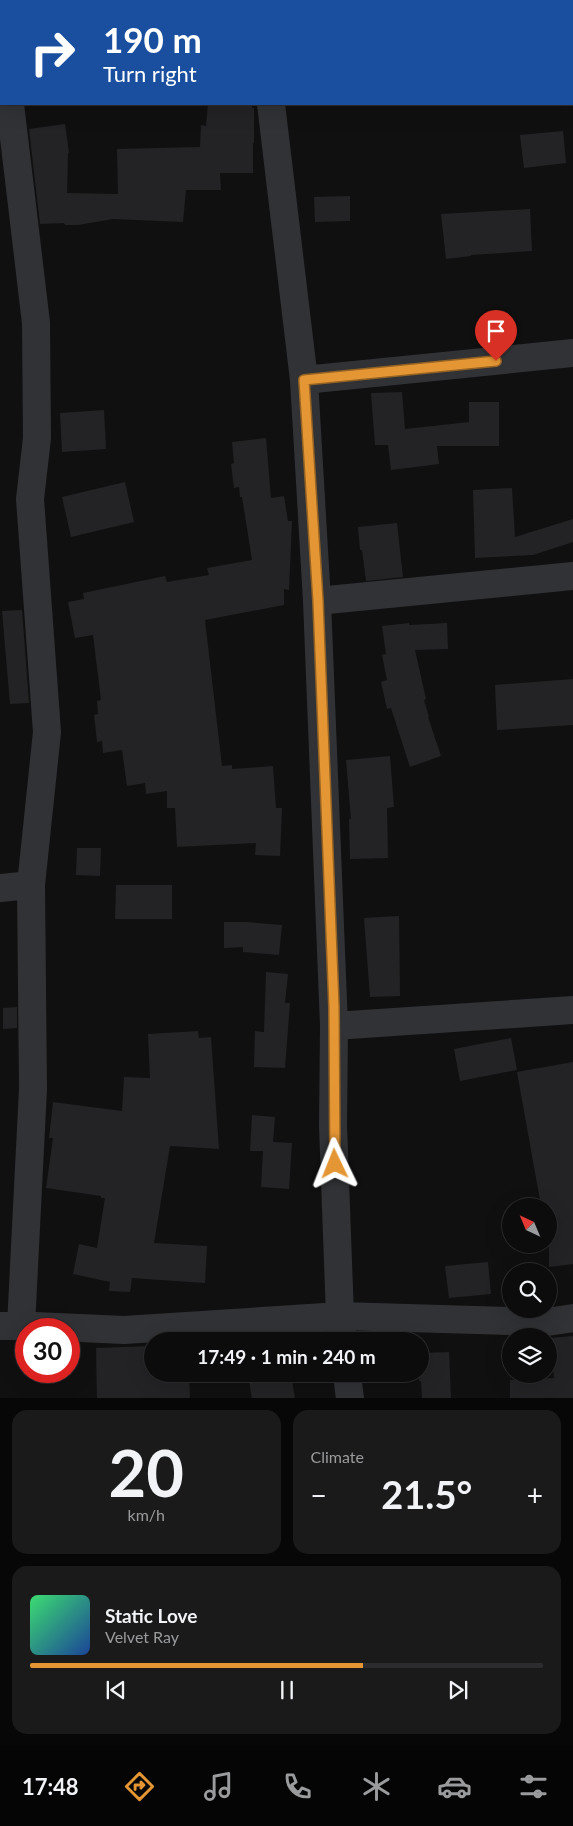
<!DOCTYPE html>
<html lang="en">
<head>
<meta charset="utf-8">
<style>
  body { margin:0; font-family:Lato,sans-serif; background:#1a1a1b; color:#f1f3f6; height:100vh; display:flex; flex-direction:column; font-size:19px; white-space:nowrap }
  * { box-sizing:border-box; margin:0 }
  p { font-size:16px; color:#9a9b9d }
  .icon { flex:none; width:28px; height:28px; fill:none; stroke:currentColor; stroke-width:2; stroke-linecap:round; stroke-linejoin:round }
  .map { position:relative; height:1398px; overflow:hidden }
  .details { display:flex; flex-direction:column; gap:12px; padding:12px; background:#070707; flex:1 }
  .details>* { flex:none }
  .guide { position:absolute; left:0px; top:0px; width:574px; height:105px; box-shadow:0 5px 20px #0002,0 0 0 1px #2c2c2e; background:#1a4fa0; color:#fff; overflow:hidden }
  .needle { width:32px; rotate:316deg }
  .controls { position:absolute; left:502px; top:1198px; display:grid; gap:10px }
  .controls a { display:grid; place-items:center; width:55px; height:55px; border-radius:50%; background:#0c0c0d; box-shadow:0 5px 20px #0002,0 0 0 1px #2c2c2e; font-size:25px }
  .speed { position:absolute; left:15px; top:1318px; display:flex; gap:10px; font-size:25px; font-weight:700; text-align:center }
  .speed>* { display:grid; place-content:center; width:65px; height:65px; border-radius:50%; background:#0c0c0d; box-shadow:0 5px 20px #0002,0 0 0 1px #2c2c2e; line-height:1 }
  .speed .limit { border:8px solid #d22; background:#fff; color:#111 }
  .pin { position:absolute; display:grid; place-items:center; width:42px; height:42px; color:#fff; margin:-51px -21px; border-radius:50% 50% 50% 0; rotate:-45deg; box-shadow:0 0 5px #0007 }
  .pin .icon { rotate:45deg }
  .me { position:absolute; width:55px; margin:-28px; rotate:358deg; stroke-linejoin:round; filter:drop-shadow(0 0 4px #0008) }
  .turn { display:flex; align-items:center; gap:18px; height:105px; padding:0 20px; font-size:22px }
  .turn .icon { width:65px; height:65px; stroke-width:2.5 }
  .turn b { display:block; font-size:35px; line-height:42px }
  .big { font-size:38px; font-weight:700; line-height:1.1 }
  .details .tile { flex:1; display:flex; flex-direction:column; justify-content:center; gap:8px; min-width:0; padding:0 18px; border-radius:15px; background:#1a1a1b }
  .details .dial { align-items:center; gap:0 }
  .dial b { font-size:65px; line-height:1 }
  .song { display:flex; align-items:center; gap:15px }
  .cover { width:60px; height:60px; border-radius:8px; background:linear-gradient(135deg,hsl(140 70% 55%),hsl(220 70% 35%)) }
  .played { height:5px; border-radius:2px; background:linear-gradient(90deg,#e49634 65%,#2c2c2e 65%) }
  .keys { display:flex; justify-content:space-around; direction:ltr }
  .heat { display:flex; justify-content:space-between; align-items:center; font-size:28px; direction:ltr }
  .details .tiles { flex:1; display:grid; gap:12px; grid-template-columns:1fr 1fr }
  .tile:last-child { grid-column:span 2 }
  .trip { position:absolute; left:144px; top:1332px; width:285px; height:50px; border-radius:25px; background:#0c0c0d; box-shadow:0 5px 20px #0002,0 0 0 1px #2c2c2e; font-weight:700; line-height:50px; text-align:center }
  .tab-bar { display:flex; height:80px; justify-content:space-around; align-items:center; background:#050505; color:#9a9b9d }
  .tab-bar .icon { width:35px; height:35px }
  .tab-bar .selected { color:#e49634 }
  .tab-bar b { font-size:22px; color:#f1f3f6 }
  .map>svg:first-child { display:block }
  .building { fill:#232325 }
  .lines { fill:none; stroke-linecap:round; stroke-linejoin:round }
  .minor { stroke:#313235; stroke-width:28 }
  .tertiary { stroke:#313235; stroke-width:28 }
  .route-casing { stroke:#946222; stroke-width:12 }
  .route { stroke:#e49634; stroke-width:9 }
</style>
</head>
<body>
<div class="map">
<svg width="573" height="1399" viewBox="0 0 573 1399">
  <rect width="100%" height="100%" fill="#101011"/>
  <!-- building -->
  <g class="building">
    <path d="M208,104h44v4h2v35h-1v30h-33l1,17h-35l-3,32 -70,-3 -35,6h-13l-1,-2 -24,1 -11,-95 36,-5 4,29h-1l-1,40 51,1 -1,-45 83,-2 1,-22 5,1z"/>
    <path d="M563,131l3,32 -42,5 -4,-33z"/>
    <path d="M350,196v25l-35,1 -1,-25z"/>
    <path d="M530,209l2,42 -61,4v1l-25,3 -5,-45z"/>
    <path d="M402,392l3,37 64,-7v-20h30v44h-62l2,18 -48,6 -3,-25h-13l-4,-52z"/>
    <path d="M104,410l2,39 -44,3 -2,-39z"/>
    <path d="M266,438l5,60 13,-2 4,25h4l-3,69 -5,-1v16l-79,15 17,146 10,-1v4l41,-3 3,42h6l-2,48 -25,-1 1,-12 -79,4 -2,-39h-8v-17l-21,3 -1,-11 -18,3 -5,-36 -19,3 -1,-12 -5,1 -3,-27 4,-1 -1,-13 4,-1 -8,-65 -18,3 -7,-36 16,-3 -1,-6 82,-17 2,6 42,-7 -2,-7 45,-8 -10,-63h-2l-1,-10 -5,1 -3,-24 3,-1 -2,-21z"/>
    <path d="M125,482l9,40 -63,15 -9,-40z"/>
    <path d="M512,488l3,49 58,-18v23l-40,13 -58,3 -2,-68z"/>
    <path d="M397,523l6,54 -37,4 -4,-31h-2l-2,-23z"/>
    <path d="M22,610l7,93 -19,1 -8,-93z"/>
    <path d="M409,623v2l38,-2 1,26 -33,1 11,49 -2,1 5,17h-1l13,39 -31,11 -19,-59 -4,1 -6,-27 6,-2 -5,-25 4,-1 -4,-28z"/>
    <path d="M573,679v46l-76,5 -2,-45z"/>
    <path d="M390,756l4,51 -7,1 1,50 -38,1 -1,-40h2l-5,-59z"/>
    <path d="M77,848h24l-1,28 -24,-1z"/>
    <path d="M116,885h56v34h-57z"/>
    <path d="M399,916l1,80 -30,1 -6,-79z"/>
    <path d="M224,922h22l36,3 -3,30 -36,-3v-5l-19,1z"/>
    <path d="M266,972l22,2 -3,29h5l-5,65 -31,-1 1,-36 9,1z"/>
    <path d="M17,1007v21l-14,1v-21z"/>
    <path d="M198,1031l1,7 12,-1 8,112 -49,-3 -16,97 53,3 -2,37 -73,-5 -2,14 -21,-1 1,-9 -37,-8 6,-30 18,4 8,-50h-4v-2l-55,-8 7,-50h-4l4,-36 69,9 2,-34 26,1 -2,-44z"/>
    <path d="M511,1038l6,32 -57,11 -6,-32z"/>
    <path d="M573,1062v202l-24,3v-61h-8l-24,-134z"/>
    <path d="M252,1115l23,2 -2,25 19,1 -3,46 -28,-2 2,-36h-13z"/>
    <path d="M488,1262l3,32 -42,4 -4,-32z"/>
    <path d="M573,1336v63h-63v-19l44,-2 -4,-40z"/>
    <path d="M152,1346v28h37l1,25h-93l-1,-51z"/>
    <path d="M449,1352l2,47h-29l-1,-18h-2l1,-28z"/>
    <path d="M248,1374h43l4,25h-43z"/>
  </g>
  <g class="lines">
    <!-- minor -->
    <g class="minor">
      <path d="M10,104l26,219 1,115 -7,61 17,233 -16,153 2,204 -12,237"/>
      <path d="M271,104l33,276 13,221 17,425 -1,100 7,190 3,25"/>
      <path d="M304,380l269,-27"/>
      <path d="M317,601l256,-25"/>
      <path d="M0,888l31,-3"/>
      <path d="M334,1026l239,-16"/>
      <path d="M0,1326h35l89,4 216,-14 207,6 26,-4"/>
      <path d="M347,1374l3,25"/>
    </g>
    <!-- tertiary -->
    <g class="tertiary">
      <path d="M257,0v1"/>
      <path d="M572,35h1"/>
      <path d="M0,100h1"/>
    </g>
  </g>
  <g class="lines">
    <!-- route casing -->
    <g class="route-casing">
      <path id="route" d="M335,1164l-1,-157 -16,-406 -14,-221 192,-19"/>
    </g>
    <!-- route -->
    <use href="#route" class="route"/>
  </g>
</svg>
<div class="controls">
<a><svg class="needle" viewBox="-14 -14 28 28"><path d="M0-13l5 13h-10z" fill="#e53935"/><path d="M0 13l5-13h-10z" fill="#9a9b9d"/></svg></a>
<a><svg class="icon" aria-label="search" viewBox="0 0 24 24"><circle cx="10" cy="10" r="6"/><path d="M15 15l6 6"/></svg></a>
<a><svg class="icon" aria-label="layers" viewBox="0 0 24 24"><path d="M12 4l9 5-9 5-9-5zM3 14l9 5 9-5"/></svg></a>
</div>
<div class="speed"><div class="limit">30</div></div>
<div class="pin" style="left:496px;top:361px;background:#d93025"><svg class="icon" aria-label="arrive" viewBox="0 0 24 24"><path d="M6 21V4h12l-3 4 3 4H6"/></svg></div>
<svg class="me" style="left:335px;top:1164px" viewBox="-20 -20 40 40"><path d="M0-17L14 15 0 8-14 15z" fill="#e49634" stroke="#fff" stroke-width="4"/></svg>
<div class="trip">17:49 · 1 min · 240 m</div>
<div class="guide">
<div class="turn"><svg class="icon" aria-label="right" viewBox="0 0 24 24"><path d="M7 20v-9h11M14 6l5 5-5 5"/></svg><div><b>190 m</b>Turn right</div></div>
</div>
</div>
<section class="details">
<div class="tiles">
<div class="tile dial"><b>20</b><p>km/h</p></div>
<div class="tile"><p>Climate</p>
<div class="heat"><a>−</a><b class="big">21.5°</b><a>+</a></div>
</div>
<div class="tile">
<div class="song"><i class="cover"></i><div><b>Static Love</b><p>Velvet Ray</p></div></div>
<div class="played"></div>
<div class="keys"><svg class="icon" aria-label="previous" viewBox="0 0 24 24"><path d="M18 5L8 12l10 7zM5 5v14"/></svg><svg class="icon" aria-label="pause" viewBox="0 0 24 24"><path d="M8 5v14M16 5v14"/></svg><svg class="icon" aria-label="next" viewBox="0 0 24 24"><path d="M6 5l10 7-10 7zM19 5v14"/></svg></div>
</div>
</div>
</section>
<nav class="tab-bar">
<b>17:48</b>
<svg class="icon selected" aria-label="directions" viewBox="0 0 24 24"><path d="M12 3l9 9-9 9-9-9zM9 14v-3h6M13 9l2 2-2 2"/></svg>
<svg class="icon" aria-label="music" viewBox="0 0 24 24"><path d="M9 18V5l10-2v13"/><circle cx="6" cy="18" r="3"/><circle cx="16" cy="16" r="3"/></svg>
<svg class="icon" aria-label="phone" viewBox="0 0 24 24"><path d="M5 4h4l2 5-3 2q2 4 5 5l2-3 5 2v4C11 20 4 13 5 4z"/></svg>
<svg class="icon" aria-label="climate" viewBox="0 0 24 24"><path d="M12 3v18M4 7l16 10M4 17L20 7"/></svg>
<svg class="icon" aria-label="car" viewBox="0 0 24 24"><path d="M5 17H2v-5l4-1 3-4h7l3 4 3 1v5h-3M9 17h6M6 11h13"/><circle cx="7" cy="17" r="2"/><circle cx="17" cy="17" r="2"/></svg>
<svg class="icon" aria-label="filters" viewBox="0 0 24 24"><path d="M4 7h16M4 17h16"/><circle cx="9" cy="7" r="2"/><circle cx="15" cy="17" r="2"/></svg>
</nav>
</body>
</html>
